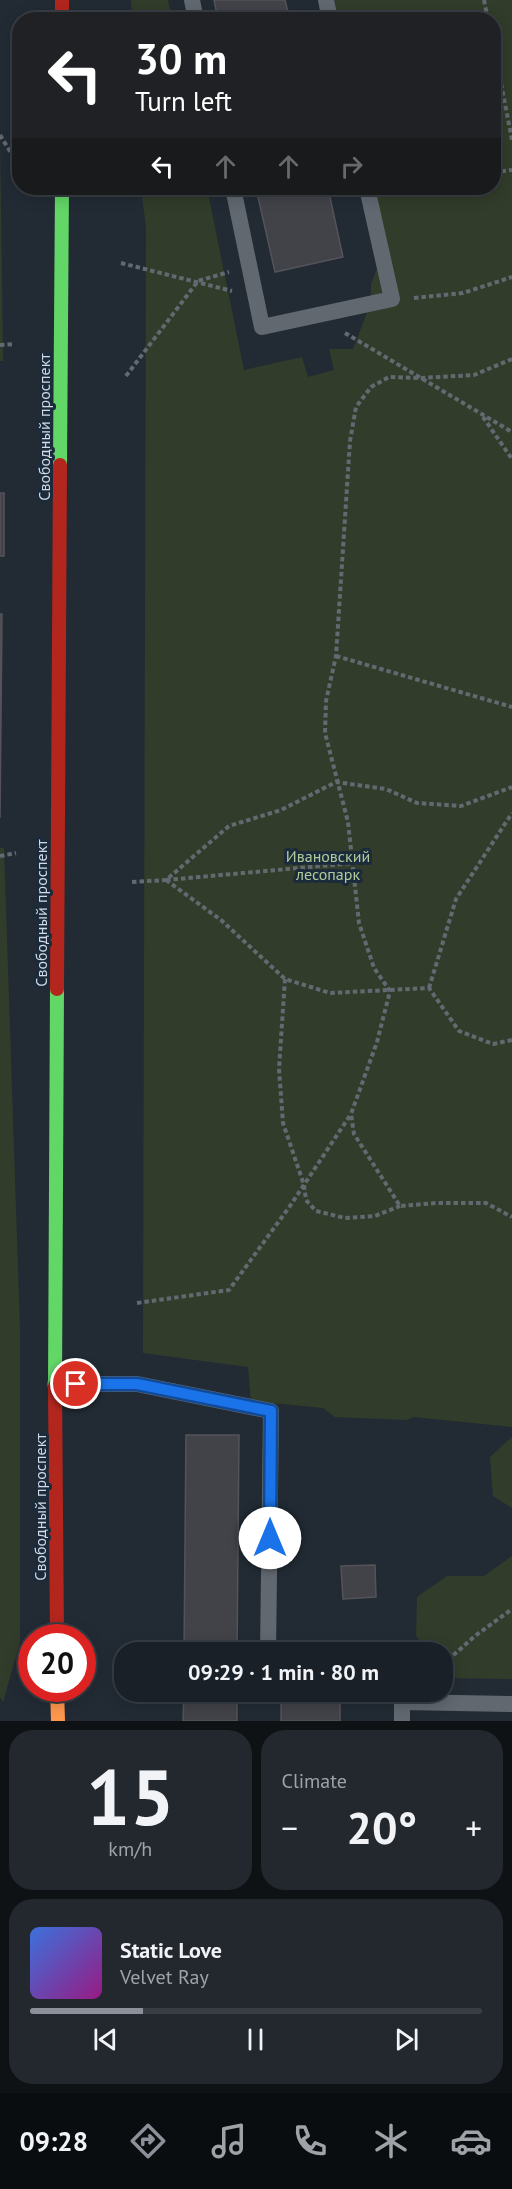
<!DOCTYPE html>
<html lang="en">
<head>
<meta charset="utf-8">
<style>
  body { margin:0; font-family:"PT Sans",sans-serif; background:#23282f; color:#f1f3f6; height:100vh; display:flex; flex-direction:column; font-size:22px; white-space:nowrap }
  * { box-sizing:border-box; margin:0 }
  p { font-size:20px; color:#9fa3a7 }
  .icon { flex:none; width:33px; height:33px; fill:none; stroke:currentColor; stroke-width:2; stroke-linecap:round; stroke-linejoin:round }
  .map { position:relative; height:1721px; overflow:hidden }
  .side { display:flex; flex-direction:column; gap:9px; padding:9px; background:#0e1215; flex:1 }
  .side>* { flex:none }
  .hud { position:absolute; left:12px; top:12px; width:489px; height:183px; border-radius:24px; box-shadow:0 3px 15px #0003,0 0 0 2px #383e44; background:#202124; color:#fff; overflow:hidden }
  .speed { position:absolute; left:18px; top:1624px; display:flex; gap:12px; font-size:30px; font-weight:700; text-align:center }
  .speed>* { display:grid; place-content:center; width:78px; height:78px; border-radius:50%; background:#1a2027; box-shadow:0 3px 15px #0003,0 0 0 2px #383e44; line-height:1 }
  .speed .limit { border:9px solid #d22; background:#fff; color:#111 }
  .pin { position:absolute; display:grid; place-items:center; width:51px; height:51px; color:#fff; margin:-26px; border:3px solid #fff; border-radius:50%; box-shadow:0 2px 6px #0007 }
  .me { position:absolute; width:66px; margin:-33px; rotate:0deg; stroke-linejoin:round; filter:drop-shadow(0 0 4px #0008) }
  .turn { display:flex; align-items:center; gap:21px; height:126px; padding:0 24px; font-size:27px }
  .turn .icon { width:78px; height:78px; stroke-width:2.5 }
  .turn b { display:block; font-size:42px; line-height:51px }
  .lanes { display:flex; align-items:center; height:57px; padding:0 24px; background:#0003; justify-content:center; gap:30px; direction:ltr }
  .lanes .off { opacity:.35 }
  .big { font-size:45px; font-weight:700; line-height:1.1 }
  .side .widget { flex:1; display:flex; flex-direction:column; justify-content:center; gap:9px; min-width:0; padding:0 21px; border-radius:24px; background:#23282f }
  .side .dial { align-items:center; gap:0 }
  .dial b { font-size:78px; line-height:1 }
  .song { display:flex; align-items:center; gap:18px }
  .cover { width:72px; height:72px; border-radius:9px; background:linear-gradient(135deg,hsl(220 70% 55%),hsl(310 70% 35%)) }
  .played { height:6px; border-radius:3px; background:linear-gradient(90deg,#8c9099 25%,#383e44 25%) }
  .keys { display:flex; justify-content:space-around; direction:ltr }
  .heat { display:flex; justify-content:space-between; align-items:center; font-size:33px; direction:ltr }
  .side .tiles { flex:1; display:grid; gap:9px; grid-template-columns:1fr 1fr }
  .widget:last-child { grid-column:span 2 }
  .trip { position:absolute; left:114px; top:1642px; width:339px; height:60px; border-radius:24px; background:#1a2027; box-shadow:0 3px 15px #0003,0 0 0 2px #383e44; font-weight:700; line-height:60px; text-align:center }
  .dock { display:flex; height:96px; justify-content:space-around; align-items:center; background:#0a0d10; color:#9fa3a7 }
  .dock .icon { width:42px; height:42px }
  .dock .selected { color:#8c9099 }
  .dock b { font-size:27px; color:#f1f3f6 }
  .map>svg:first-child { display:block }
  .green { fill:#323c2a }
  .building { fill:#424249; stroke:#54535a; stroke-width:1.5 }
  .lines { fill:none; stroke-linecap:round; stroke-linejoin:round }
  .path { stroke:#636970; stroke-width:4; stroke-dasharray:4.5 3; stroke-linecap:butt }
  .lane { stroke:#626870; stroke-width:16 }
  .fast { stroke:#63d668; stroke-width:14 }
  .slow { stroke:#ff974d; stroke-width:14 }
  .jam { stroke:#b3261e; stroke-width:14 }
  .route-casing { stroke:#114b97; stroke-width:15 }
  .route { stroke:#1a73e8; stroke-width:10 }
  .labels { text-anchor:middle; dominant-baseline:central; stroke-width:6; stroke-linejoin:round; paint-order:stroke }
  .street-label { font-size:16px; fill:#d1dae5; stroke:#1b2b3b }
  .park-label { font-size:16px; fill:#b2ca99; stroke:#1b2b3b }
</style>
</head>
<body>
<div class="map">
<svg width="512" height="1721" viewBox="0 0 512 1721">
  <rect width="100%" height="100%" fill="#222b34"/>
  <!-- green -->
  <g class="green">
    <path d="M131,0h37l4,19h-40z"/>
    <path d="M325,0h187v1427l-99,-10 -5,3 -73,-3 -12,-9 -72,-7 -3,-34 -105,-14 3,-1126 -5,-39h66l37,182 58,-13 6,20 26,-7 -5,-21h24l18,-47v-18l6,-15 -10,-81h127v-168l-165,-1z"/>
    <path d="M0,121v14l3,226h-3z"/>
    <path d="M0,848h4l16,481v313l-17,60 -3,-5z"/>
    <path d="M512,1437v71l-19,-12 -3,-39z"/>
    <path d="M512,1556v123l-69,-1 -1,-25h-13l-13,-17 1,-39 30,-21h37z"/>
  </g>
  <!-- building -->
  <g class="building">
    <path d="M214,0h71l5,20h-72z"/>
    <path d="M256,188h72l15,69 -68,15z"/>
    <rect x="0" y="493" width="4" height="63"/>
    <path d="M0,614h2l-2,204z"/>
    <path d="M186,1435h53l-2,218h-53z"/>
    <path d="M375,1565l1,32 -33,2 -2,-33z"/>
    <path d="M184,1692h53v29h-54z"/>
    <rect x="281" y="1699" width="59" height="22"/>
  </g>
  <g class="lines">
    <!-- path -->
    <g class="path">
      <path d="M484,0l4,20"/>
      <path d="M494,47l18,93"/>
      <path d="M0,135l13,21"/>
      <path d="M494,172l18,-2"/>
      <path d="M121,263l111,28"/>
      <path d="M414,298l49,-5 49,-16"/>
      <path d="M345,333l167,99"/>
      <path d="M0,345l14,-1"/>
      <path d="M512,359l-38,16 -53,3 -32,-1 -18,10 -15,20 -6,34 -14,215 -10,45 -1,32 23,89 11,101 15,45 16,23 -13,51 -26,72 3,20 46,72 37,-3h49l26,14"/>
      <path d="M126,376l72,-95 31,-9"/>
      <path d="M483,417l29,42"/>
      <path d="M336,656l176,51"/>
      <path d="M0,856l16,-3"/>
      <path d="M166,880l55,40 64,59 45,14 99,-5 30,43 34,13 19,-4"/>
      <path d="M166,880l188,-17"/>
      <path d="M132,882l34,-2 63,-54 52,-16 55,-28 50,7 31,14 44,3 51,-19"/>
      <path d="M285,979l-6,90 4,54 21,62 2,15 10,11 29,7 30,-2 25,-10"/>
      <path d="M429,988l27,-89 56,-86"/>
      <path d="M137,1303l92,-13 61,-84 61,-92"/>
      <path d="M442,1665l33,-29 37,-27"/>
    </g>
    <!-- lane -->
    <g class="lane">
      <path d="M192,0l4,20"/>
      <path d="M326,0l4,20"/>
      <path d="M233,188l29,139 130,-28 -25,-111"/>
      <path d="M55,1384h82l134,27 -3,242"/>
      <path d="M402,1702l110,2"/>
      <path d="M402,1721v-29"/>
    </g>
    <!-- fast -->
    <g class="fast">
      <path d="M60,465l2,-277"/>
      <path d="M55,1386l2,-397"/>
    </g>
    <!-- slow -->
    <path class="slow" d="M57,1689l1,32"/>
    <!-- jam -->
    <g class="jam">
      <path d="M62,0v20"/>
      <path d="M57,989l3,-524"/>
      <path d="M55,1386l2,252"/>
    </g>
  </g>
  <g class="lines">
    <!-- route casing -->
    <g class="route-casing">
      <path id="route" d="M76,1384h61l134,27 -1,127"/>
    </g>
    <!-- route -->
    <use href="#route" class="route"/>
  </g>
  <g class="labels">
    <!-- street labels -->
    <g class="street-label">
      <text transform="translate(44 427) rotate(-90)">Свободный проспект</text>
      <text transform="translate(41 913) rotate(-90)">Свободный проспект</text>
      <text transform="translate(40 1507) rotate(-90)">Свободный проспект</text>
    </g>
    <!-- park labels -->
    <g class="park-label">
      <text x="328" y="856">Ивановский<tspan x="328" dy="18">лесопарк</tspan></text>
    </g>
  </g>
</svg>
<div class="speed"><div class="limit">20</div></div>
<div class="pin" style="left:76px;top:1384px;background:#d93025"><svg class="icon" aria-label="arrive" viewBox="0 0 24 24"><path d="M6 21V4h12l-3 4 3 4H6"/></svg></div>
<svg class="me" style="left:270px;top:1538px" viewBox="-20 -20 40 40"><circle r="19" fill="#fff"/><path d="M0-13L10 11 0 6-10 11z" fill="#1a73e8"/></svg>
<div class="trip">09:29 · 1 min · 80 m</div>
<div class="hud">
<div class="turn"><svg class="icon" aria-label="left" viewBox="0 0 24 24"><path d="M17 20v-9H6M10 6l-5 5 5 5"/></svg><div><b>30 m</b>Turn left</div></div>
<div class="lanes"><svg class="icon" aria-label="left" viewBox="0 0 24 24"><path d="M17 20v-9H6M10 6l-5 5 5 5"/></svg><svg class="icon off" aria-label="ahead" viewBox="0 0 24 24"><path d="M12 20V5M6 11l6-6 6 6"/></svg><svg class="icon off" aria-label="ahead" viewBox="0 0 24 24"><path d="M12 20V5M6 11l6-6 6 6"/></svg><svg class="icon off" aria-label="right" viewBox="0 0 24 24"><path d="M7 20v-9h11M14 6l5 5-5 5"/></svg></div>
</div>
</div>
<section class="side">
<div class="tiles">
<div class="widget dial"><b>15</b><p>km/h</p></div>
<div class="widget"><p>Climate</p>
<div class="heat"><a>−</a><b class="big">20°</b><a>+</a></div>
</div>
<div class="widget">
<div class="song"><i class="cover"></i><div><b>Static Love</b><p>Velvet Ray</p></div></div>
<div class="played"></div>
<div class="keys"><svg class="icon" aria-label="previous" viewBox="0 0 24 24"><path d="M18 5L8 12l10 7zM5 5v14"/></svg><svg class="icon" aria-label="pause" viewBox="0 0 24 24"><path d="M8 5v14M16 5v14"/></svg><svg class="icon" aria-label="next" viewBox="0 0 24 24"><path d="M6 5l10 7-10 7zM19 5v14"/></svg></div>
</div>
</div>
</section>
<nav class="dock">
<b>09:28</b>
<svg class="icon selected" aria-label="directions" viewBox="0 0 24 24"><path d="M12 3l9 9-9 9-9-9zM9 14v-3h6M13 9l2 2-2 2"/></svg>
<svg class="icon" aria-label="music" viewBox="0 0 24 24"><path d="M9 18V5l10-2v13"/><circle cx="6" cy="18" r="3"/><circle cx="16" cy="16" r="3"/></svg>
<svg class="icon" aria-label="phone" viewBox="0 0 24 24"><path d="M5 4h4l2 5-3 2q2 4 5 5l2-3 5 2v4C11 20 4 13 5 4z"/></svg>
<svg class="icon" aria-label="climate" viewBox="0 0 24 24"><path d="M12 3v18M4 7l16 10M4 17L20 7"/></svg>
<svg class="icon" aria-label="car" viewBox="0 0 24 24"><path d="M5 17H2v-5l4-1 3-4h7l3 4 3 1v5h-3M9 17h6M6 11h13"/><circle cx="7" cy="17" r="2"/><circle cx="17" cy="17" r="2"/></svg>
</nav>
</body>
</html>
